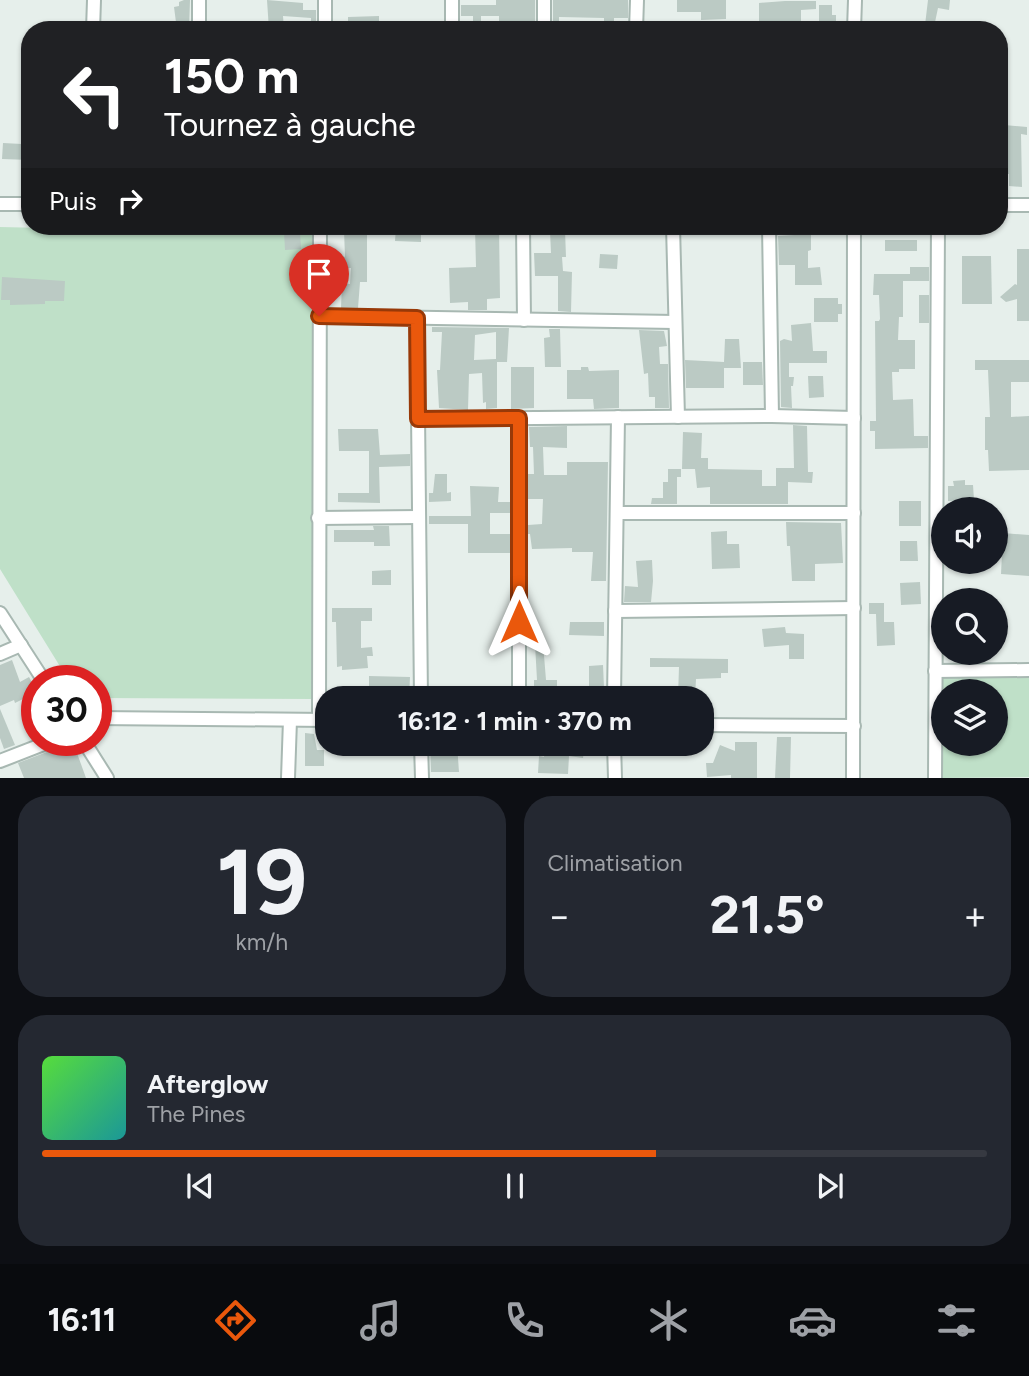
<!DOCTYPE html>
<html lang="fr">
<head>
<meta charset="utf-8">
<style>
  body { margin:0; font-family:Figtree,sans-serif; background:#242831; color:#f1f3f6; height:100vh; display:flex; flex-direction:column; font-size:26px; white-space:nowrap }
  * { box-sizing:border-box; margin:0 }
  p { font-size:23px; color:#9ea1a6 }
  .icon { flex:none; width:38px; height:38px; fill:none; stroke:currentColor; stroke-width:2; stroke-linecap:round; stroke-linejoin:round }
  .map { position:relative; height:778px; overflow:hidden }
  .panel { display:flex; flex-direction:column; gap:18px; padding:18px; background:#0d0f14; flex:1 }
  .panel>* { flex:none }
  .top-card { position:absolute; left:21px; top:21px; width:987px; height:214px; border-radius:28px; box-shadow:0 2px 5px #0004; background:#202124; color:#fff; overflow:hidden }
  .controls { position:absolute; left:931px; top:497px; display:grid; gap:14px }
  .controls a { display:grid; place-items:center; width:77px; height:77px; border-radius:50%; background:#171b24; box-shadow:0 2px 5px #0004; font-size:35px }
  .speed { position:absolute; left:21px; top:665px; display:flex; gap:14px; font-size:35px; font-weight:700; text-align:center }
  .speed>* { display:grid; place-content:center; width:91px; height:91px; border-radius:50%; background:#171b24; box-shadow:0 2px 5px #0004; line-height:1 }
  .speed .limit { border:10px solid #d22; background:#fff; color:#111 }
  .pin { position:absolute; display:grid; place-items:center; width:60px; height:60px; color:#fff; margin:-72px -30px; border-radius:50% 50% 50% 0; rotate:-45deg; box-shadow:0 0 7px #0007 }
  .pin .icon { rotate:45deg }
  .me { position:absolute; width:77px; margin:-38px; rotate:0deg; stroke-linejoin:round; filter:drop-shadow(0 0 5px #0008) }
  .turn { display:flex; align-items:center; gap:24px; height:147px; padding:0 28px; font-size:32px }
  .turn .icon { width:91px; height:91px; stroke-width:2.5 }
  .turn b { display:block; font-size:49px; line-height:60px }
  .then { display:flex; align-items:center; height:66px; padding:0 28px; background:#0003; gap:14px; font-size:26px }
  .big { font-size:52px; font-weight:700; line-height:1.1 }
  .panel .widget { flex:1; display:flex; flex-direction:column; justify-content:center; gap:10px; min-width:0; padding:0 24px; border-radius:28px; background:#242831 }
  .panel .dial { align-items:center; gap:0 }
  .dial b { font-size:91px; line-height:1 }
  .song { display:flex; align-items:center; gap:21px }
  .cover { width:84px; height:84px; border-radius:10px; background:linear-gradient(135deg,hsl(110 70% 55%),hsl(180 70% 35%)) }
  .played { height:7px; border-radius:4px; background:linear-gradient(90deg,#ea580c 65%,#363941 65%) }
  .keys { display:flex; justify-content:space-around; direction:ltr }
  .heat { display:flex; justify-content:space-between; align-items:center; font-size:38px; direction:ltr }
  .panel .tiles { flex:1; display:grid; gap:18px; grid-template-columns:1fr 1fr }
  .widget:last-child { grid-column:span 2 }
  .trip { position:absolute; left:315px; top:686px; width:399px; height:70px; border-radius:28px; background:#171b24; box-shadow:0 2px 5px #0004; font-weight:700; line-height:70px; text-align:center }
  .tabs { display:flex; height:112px; justify-content:space-around; align-items:center; background:#090b0e; color:#9ea1a6 }
  .tabs .icon { width:49px; height:49px }
  .tabs .active { color:#ea580c }
  .tabs b { font-size:32px; color:#f1f3f6 }
  .map>svg:first-child { display:block }
  .green { fill:#bfe0c8; fill-rule:evenodd }
  .building { fill:#bbcac4; fill-rule:evenodd }
  .lines { fill:none; stroke-linecap:round; stroke-linejoin:round }
  .minor-casing { stroke:#a8b8b2; stroke-width:16 }
  .minor { stroke:#fff; stroke-width:12 }
  .route-casing { stroke:#983908; stroke-width:18 }
  .route { stroke:#ea580c; stroke-width:12 }
</style>
</head>
<body>
<div class="map">
<svg width="1029" height="778" viewBox="0 0 1029 778">
  <rect width="100%" height="100%" fill="#e6efeb"/>
  <!-- green -->
  <g class="green">
    <path d="M0,227l316,7 -3,465 -217,-1v-17h-27l-69,-112z"/>
    <path d="M943,676h86v101l-87,1zM943,691h53v53h-53z"/>
  </g>
  <!-- building -->
  <g class="building">
    <path d="M184,0h6l-1,30h-12l-3,-23 5,-1v-4z"/>
    <path d="M267,0l36,3v7h13v15h-5v-7l-28,-2 1,13 -15,1z"/>
    <path d="M496,0h39v30h-36v-14h-18v14h-8v-14h-12v-11h35z"/>
    <path d="M553,0h75v18h-14v12h-10v-12l-45,-1v7h-6z"/>
    <path d="M677,0h49v19l-25,1v-8h-24z"/>
    <path d="M928,0h22l-1,10 -11,-2 -4,19 -9,-2z"/>
    <path d="M785,1h31v8l-15,1v16l-42,-2v-21z"/>
    <path d="M819,5h13v10h4v15h-17z"/>
    <path d="M379,16v8l-31,1v-8z"/>
    <path d="M1004,125l23,2v8l-6,-1 1,53 -13,-1v-12h-10v-39h5z"/>
    <path d="M3,143l19,1v3h8v13l-28,-1z"/>
    <path d="M499,226l1,72 -13,1v11h-19v-8l-18,1 -1,-35 27,-1 -1,-40z"/>
    <path d="M396,227l25,1v14l-26,-1z"/>
    <path d="M367,229v53h-7l-2,26h-17l1,-25 8,1 1,-16h-9v-12l3,1 -1,-27z"/>
    <path d="M565,230l1,27h-4l1,14 9,1 -1,40 -13,-1v-35h-23l-1,-23h17l-1,-22z"/>
    <path d="M300,231l1,18 -16,1 -1,-18z"/>
    <path d="M811,234v16l-3,1v17l12,-1 2,18h-27v-20h-16l-1,-29z"/>
    <rect x="885" y="240" width="32" height="11"/>
    <path d="M1017,249h12v72h-12v-22l-11,3 -6,-5 15,-13 2,1z"/>
    <path d="M600,254l18,1 -1,14 -18,-1z"/>
    <path d="M962,256h29l1,48h-30z"/>
    <path d="M910,267h19v14h-26v36h-4l-1,23h17v29h-16v3h-7l1,28 20,-1 1,37h14v12l-53,1v-18h-5v-10h6l-1,-100h4l1,-2 -1,-24h-6l1,-21h36z"/>
    <path d="M2,277l63,4 -1,20h-19v3l-35,1v-5h-9z"/>
    <rect x="919" y="295" width="10" height="28"/>
    <path d="M814,298h24v6h4v10h-4v8h-24z"/>
    <path d="M811,323l2,28h14v12h-38v14h5l-1,9h-2l1,22 -11,-1 -1,-66 4,-2 8,2 -1,-16z"/>
    <path d="M432,327l77,1 -2,34h-10v46l-11,1v-7l-3,1 -1,-30 -13,1 -1,36 -29,-2 -2,-38h3l2,-38h-10zM496,332v27l-22,1 1,-25z"/>
    <path d="M549,329h11l1,38h-16l-1,-29 6,-1z"/>
    <path d="M639,330l25,1 3,15 -8,1 1,17h8l1,44h-14v-11h-6l-1,-24 -4,1z"/>
    <path d="M725,339h14l2,29h-17v20h-38l-1,-28 39,2z"/>
    <path d="M975,360h54v22h-18v35l18,-1v54l-40,1 -1,-21h-3v-33h5l-2,-47h-13z"/>
    <path d="M743,362h19l1,23h-20z"/>
    <path d="M511,367h23v41l-23,1z"/>
    <path d="M581,367h7l1,4 30,-1v38l-25,1 -1,-10h-26v-29h14z"/>
    <path d="M808,376h15l1,21 -15,1z"/>
    <path d="M793,425l14,1 1,46h5l-1,11 -24,-1v22h-78v-17l-13,1 -2,-19h-13l1,-37 19,1 -1,25h7v11l54,1v16h14v-18h18z"/>
    <path d="M567,426v22l-24,-1 1,28h23v-13h41l-2,119h-15l2,-29h-21v-4l-40,1 -2,-15h-2v-9l14,-1 1,-25h-15v-25h6l-1,-27h-3l-1,-20z"/>
    <path d="M338,429h40l2,26 30,-1v12l-31,1 1,36 -42,-1v-9h31v-42h-30z"/>
    <path d="M668,469h13v8h-4v27h-26l1,-6h11v-16h5z"/>
    <path d="M435,474h12v19l4,-1v9l-22,1v-9h4z"/>
    <path d="M965,480v5h8l1,15 -26,1v-15h6l-1,-5z"/>
    <path d="M470,486l29,1 -1,15h12v11h-20v21h20v19h-42v-29h-39v-8h42z"/>
    <rect x="899" y="501" width="22" height="25"/>
    <path d="M786,522l55,1 2,40 -28,1v17h-23l-2,-35h-3z"/>
    <path d="M373,526h16l1,20h-16v-4h-40v-12h40z"/>
    <path d="M727,531v13h12l1,24 -28,1 -1,-37z"/>
    <path d="M1003,533l26,2v41l-28,-2z"/>
    <path d="M900,541h17l1,20h-18z"/>
    <path d="M652,560l1,21 -2,21h-27l1,-16 13,1 -2,-26z"/>
    <path d="M391,570v15h-19v-14z"/>
    <path d="M920,582l1,22 -20,1 -1,-22z"/>
    <path d="M869,603h15v19h10l1,23 -18,1 -1,-32h-7z"/>
    <path d="M332,608h40v13h-11v27l11,-1 1,9h-6l1,12 -26,2v-4l-5,1 -1,-45h-4z"/>
    <path d="M570,622h34v14l-35,-1z"/>
    <path d="M785,627l1,6 18,1v25h-15v-14l-25,2 -2,-18z"/>
    <path d="M543,643l3,37h11v15h-23v-15h3l-2,-36z"/>
    <path d="M650,658l78,1v14h-7v5l-25,1 -1,19 -17,-1 1,-30h-29z"/>
    <path d="M12,660l8,22 9,-5 8,15 -22,11 -1,-3 -14,6v-41z"/>
    <path d="M603,665l1,23h-15v-22z"/>
    <path d="M369,676l41,1 -1,21h-7l-1,-8h-32z"/>
    <path d="M0,709l15,36 -11,4 -4,-11z"/>
    <path d="M305,733l9,1 3,16h7v16h-19z"/>
    <path d="M777,737h14l-1,41h-15z"/>
    <path d="M73,742l13,36h-62l-6,-15z"/>
    <path d="M735,742h22v36h-26v-3l-24,2 -1,-14h7l7,-18 15,6z"/>
    <path d="M430,744h27l2,28h-28z"/>
    <path d="M546,744h39l-2,14 -14,-2 -1,18 -30,-1 1,-17 5,1z"/>
  </g>
  <g class="lines">
    <!-- minor casing -->
    <g class="minor-casing">
      <g id="minor">
        <path d="M199,0v30"/>
        <path d="M544,0v30"/>
        <path d="M93,30l1,-30"/>
        <path d="M325,30v-30"/>
        <path d="M452,30v-30"/>
        <path d="M636,30l1,-30"/>
        <path d="M854,30l1,-30"/>
        <path d="M0,204h30"/>
        <path d="M999,205h30"/>
        <path d="M523,226l1,94"/>
        <path d="M673,226l5,191"/>
        <path d="M769,226l3,190"/>
        <path d="M319,316l356,6"/>
        <path d="M417,318l4,380"/>
        <path d="M519,418v280"/>
        <path d="M418,419l354,-3 82,2"/>
        <path d="M617,513h237"/>
        <path d="M318,518l101,-1"/>
        <path d="M615,611l239,-3"/>
        <path d="M0,613l44,68"/>
        <path d="M0,654l21,-9"/>
        <path d="M935,671l94,-1"/>
        <path d="M614,698l4,-281"/>
        <path d="M96,718l231,2"/>
        <path d="M319,720l1,-494"/>
        <path d="M702,725l152,1"/>
        <path d="M83,740l24,38"/>
        <path d="M421,744l1,34"/>
        <path d="M614,744l1,34"/>
        <path d="M0,761l54,-21"/>
        <path d="M288,778l2,-58"/>
        <path d="M853,778l1,-552"/>
        <path d="M935,778l3,-552"/>
      </g>
    </g>
    <!-- minor -->
    <use href="#minor" class="minor"/>
  </g>
  <g class="lines">
    <!-- route casing -->
    <g class="route-casing">
      <path id="route" d="M319,316l98,2 1,101 101,-1v204"/>
    </g>
    <!-- route -->
    <use href="#route" class="route"/>
  </g>
</svg>
<div class="controls">
<a><svg class="icon" aria-label="sound" viewBox="0 0 24 24"><path d="M4 9h4l5-4v14l-5-4H4zM17 9q2 3 0 6"/></svg></a>
<a><svg class="icon" aria-label="search" viewBox="0 0 24 24"><circle cx="10" cy="10" r="6"/><path d="M15 15l6 6"/></svg></a>
<a><svg class="icon" aria-label="layers" viewBox="0 0 24 24"><path d="M12 4l9 5-9 5-9-5zM3 14l9 5 9-5"/></svg></a>
</div>
<div class="speed"><div class="limit">30</div></div>
<div class="pin" style="left:319px;top:316px;background:#d93025"><svg class="icon" aria-label="arrive" viewBox="0 0 24 24"><path d="M6 21V4h12l-3 4 3 4H6"/></svg></div>
<svg class="me" style="left:519px;top:622px" viewBox="-20 -20 40 40"><path d="M0-17L14 15 0 8-14 15z" fill="#ea580c" stroke="#fff" stroke-width="4"/></svg>
<div class="trip">16:12 · 1 min · 370 m</div>
<div class="top-card">
<div class="turn"><svg class="icon" aria-label="left" viewBox="0 0 24 24"><path d="M17 20v-9H6M10 6l-5 5 5 5"/></svg><div><b>150 m</b>Tournez à gauche</div></div>
<div class="then">Puis<svg class="icon" aria-label="right" viewBox="0 0 24 24"><path d="M7 20v-9h11M14 6l5 5-5 5"/></svg></div>
</div>
</div>
<section class="panel">
<div class="tiles">
<div class="widget dial"><b>19</b><p>km/h</p></div>
<div class="widget"><p>Climatisation</p>
<div class="heat"><a>−</a><b class="big">21.5°</b><a>+</a></div>
</div>
<div class="widget">
<div class="song"><i class="cover"></i><div><b>Afterglow</b><p>The Pines</p></div></div>
<div class="played"></div>
<div class="keys"><svg class="icon" aria-label="previous" viewBox="0 0 24 24"><path d="M18 5L8 12l10 7zM5 5v14"/></svg><svg class="icon" aria-label="pause" viewBox="0 0 24 24"><path d="M8 5v14M16 5v14"/></svg><svg class="icon" aria-label="next" viewBox="0 0 24 24"><path d="M6 5l10 7-10 7zM19 5v14"/></svg></div>
</div>
</div>
</section>
<nav class="tabs">
<b>16:11</b>
<svg class="icon active" aria-label="directions" viewBox="0 0 24 24"><path d="M12 3l9 9-9 9-9-9zM9 14v-3h6M13 9l2 2-2 2"/></svg>
<svg class="icon" aria-label="music" viewBox="0 0 24 24"><path d="M9 18V5l10-2v13"/><circle cx="6" cy="18" r="3"/><circle cx="16" cy="16" r="3"/></svg>
<svg class="icon" aria-label="phone" viewBox="0 0 24 24"><path d="M5 4h4l2 5-3 2q2 4 5 5l2-3 5 2v4C11 20 4 13 5 4z"/></svg>
<svg class="icon" aria-label="climate" viewBox="0 0 24 24"><path d="M12 3v18M4 7l16 10M4 17L20 7"/></svg>
<svg class="icon" aria-label="car" viewBox="0 0 24 24"><path d="M5 17H2v-5l4-1 3-4h7l3 4 3 1v5h-3M9 17h6M6 11h13"/><circle cx="7" cy="17" r="2"/><circle cx="17" cy="17" r="2"/></svg>
<svg class="icon" aria-label="filters" viewBox="0 0 24 24"><path d="M4 7h16M4 17h16"/><circle cx="9" cy="7" r="2"/><circle cx="15" cy="17" r="2"/></svg>
</nav>
</body>
</html>
